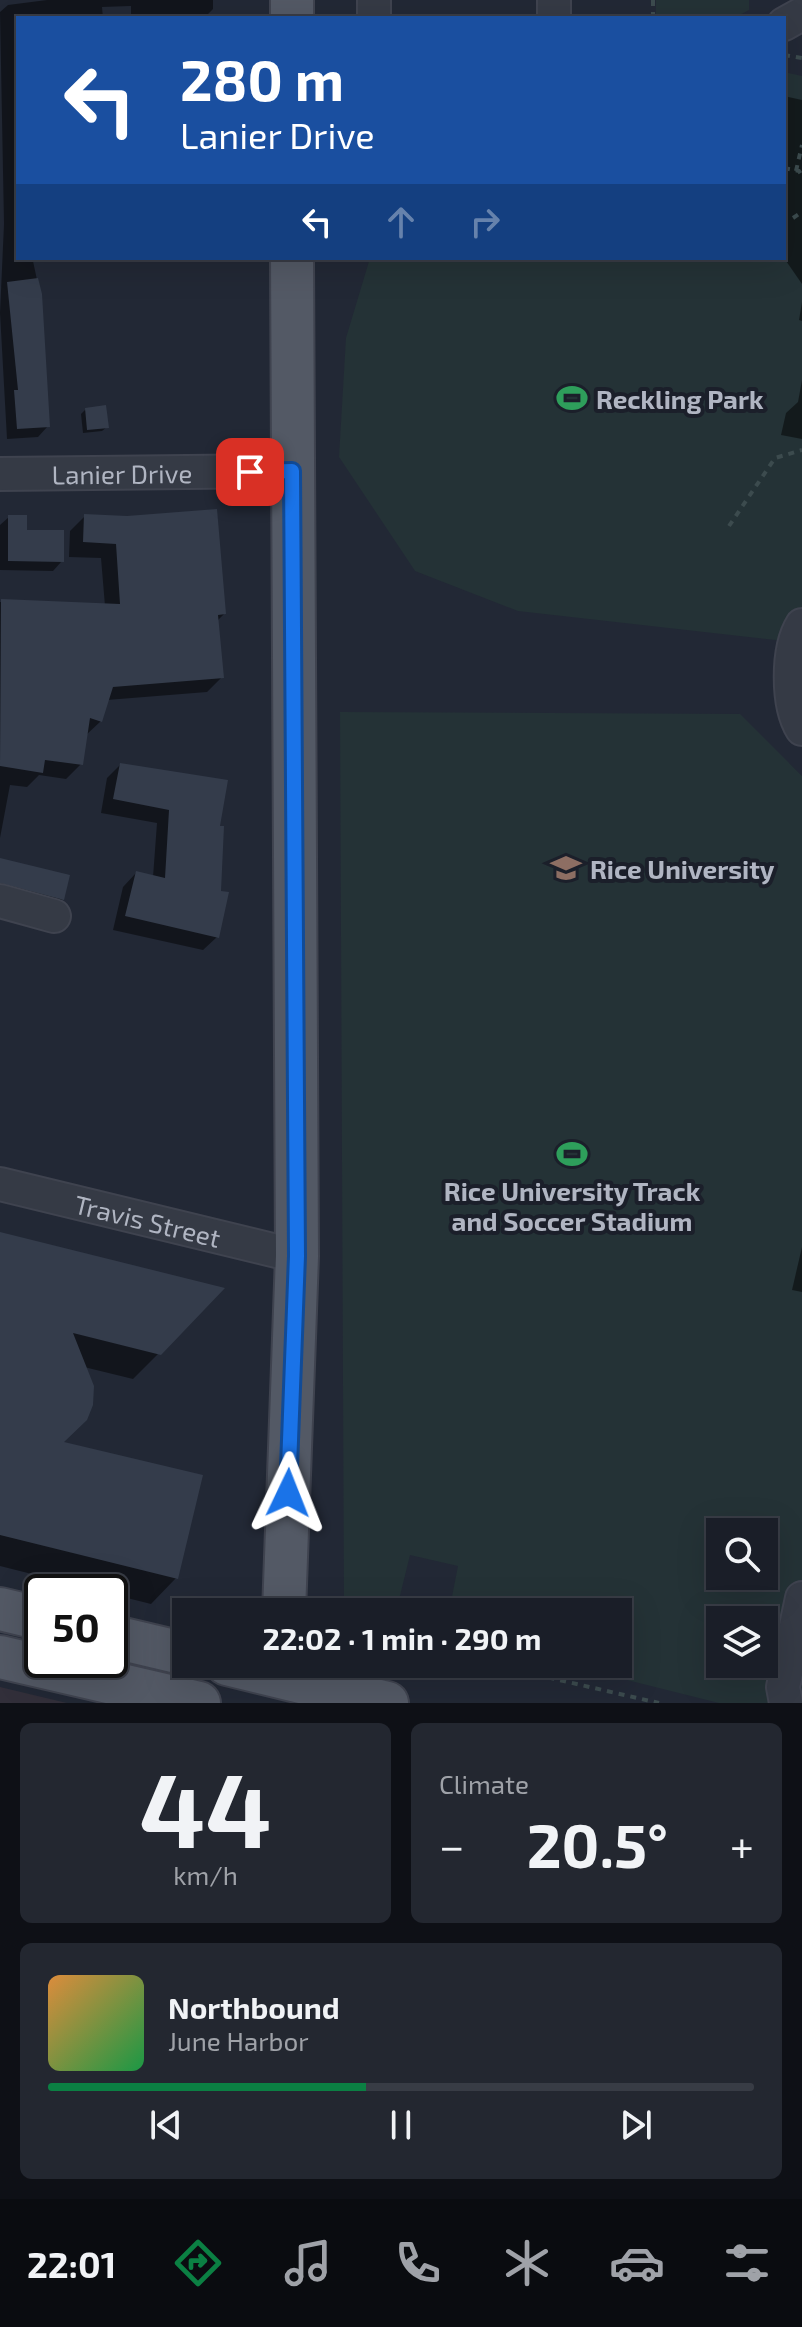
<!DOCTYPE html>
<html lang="en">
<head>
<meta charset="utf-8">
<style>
  body { margin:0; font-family:"Exo 2",sans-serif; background:#232730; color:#f1f3f6; height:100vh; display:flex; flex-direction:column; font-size:30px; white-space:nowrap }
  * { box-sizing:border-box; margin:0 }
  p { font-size:26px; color:#9fa2a8 }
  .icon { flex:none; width:44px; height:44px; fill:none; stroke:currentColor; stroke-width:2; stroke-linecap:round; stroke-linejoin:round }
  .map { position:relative; height:1703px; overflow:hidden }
  .sheet { display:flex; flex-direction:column; gap:20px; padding:20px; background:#0e1016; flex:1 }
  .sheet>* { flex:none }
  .guide { position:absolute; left:16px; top:16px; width:770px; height:244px; border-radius:0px; box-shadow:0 8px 32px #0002,0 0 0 2px #383c45; background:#1a4fa0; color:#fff; overflow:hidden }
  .buttons { position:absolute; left:706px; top:1518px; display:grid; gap:16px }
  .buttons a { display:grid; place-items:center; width:72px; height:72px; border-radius:0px; background:#1a1e28; box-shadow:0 8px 32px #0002,0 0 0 2px #383c45; font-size:40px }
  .speed { position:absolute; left:24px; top:1574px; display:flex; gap:16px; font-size:40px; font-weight:700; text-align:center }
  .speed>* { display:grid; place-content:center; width:104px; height:104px; border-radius:50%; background:#1a1e28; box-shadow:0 8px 32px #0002,0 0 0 2px #383c45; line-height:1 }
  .speed .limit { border:4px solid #111; border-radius:12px; background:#fff; color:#111 }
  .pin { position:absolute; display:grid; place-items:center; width:68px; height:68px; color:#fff; margin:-34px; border-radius:16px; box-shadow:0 4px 12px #0006 }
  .me { position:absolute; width:88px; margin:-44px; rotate:2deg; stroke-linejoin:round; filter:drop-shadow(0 0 6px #0008) }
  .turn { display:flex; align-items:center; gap:28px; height:168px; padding:0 32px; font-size:36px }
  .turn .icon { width:104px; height:104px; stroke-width:2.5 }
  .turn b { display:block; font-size:56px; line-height:68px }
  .lanes { display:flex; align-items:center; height:76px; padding:0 32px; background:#0003; justify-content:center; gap:40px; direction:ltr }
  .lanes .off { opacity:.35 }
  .big { font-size:60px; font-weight:700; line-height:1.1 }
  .sheet .card { flex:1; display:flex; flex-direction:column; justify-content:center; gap:12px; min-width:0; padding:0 28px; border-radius:12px; background:#232730 }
  .sheet .dial { align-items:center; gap:0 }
  .dial b { font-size:104px; line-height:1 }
  .song { display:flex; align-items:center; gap:24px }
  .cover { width:96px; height:96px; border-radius:12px; background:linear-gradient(135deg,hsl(30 70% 55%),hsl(140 70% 35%)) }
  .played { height:8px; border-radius:4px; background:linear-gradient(90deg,#0b8043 45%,#383c45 45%) }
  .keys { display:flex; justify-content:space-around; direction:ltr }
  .heat { display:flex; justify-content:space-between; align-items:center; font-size:44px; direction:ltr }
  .sheet .tiles { flex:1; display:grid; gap:20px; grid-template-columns:1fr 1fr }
  .card:last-child { grid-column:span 2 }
  .trip { position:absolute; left:172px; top:1598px; width:460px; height:80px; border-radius:0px; background:#1a1e28; box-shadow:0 8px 32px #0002,0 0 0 2px #383c45; font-weight:700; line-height:80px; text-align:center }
  .tab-bar { display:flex; height:128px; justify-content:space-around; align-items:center; background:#0a0c10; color:#9fa2a8 }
  .tab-bar .icon { width:56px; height:56px }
  .tab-bar .active { color:#0b8043 }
  .tab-bar b { font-size:36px; color:#f1f3f6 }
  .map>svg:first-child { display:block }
  .medical { fill:#322f3a }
  .green { fill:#243236; fill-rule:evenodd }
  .shadow { fill:#0007 }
  .building { fill:#343c4b }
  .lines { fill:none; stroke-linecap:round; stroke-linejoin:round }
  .minor-casing { stroke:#3f434f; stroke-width:36 }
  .major-casing { stroke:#3f434f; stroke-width:46 }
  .path { stroke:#3c4b4e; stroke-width:4; stroke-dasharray:6 6; stroke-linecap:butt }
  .minor { stroke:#353a45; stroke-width:32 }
  .major { stroke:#535965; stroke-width:42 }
  .route-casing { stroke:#114b97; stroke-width:20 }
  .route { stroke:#1a73e8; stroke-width:14 }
  .labels { text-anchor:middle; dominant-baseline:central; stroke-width:8; stroke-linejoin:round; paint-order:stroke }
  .poi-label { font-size:26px; font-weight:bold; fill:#b0b5c2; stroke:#1b1f2a; text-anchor:start }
  .street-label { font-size:26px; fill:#b0b5c2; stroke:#1b1f2a }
</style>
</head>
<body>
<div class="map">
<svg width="802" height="1703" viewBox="0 0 802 1703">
  <rect width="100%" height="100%" fill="#222835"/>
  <!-- medical -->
  <path class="medical" d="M0,1687l67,16h-67z"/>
  <!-- green -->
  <g class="green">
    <path d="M656,0h93v10l-15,8h-78z"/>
    <path d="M784,72l18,4v539l-17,26 -267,-30 -103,-40 -76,-114 7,-119 24,-80h414z"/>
    <path d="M340,712l400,2 62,62v927h-83l-100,-25 -4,-10 -21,-4h24v-52h-169l9,-46 -48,-11 -14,57 -52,-4zM720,1532h44v44h-44zM720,1620h44v44h-44z"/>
  </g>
  <!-- shadow -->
  <g class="shadow">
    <path d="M47,0h166v9l-9,9h-73v-12l-29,1 1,11h-85v240h18l-3,3 7,33 8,132 -10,11 -31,2 -7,-126 4,-89 -4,-212 8,-7z"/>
    <path d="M784,96l18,4v184l-18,-26z"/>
    <path d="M802,302v19l-3,-1z"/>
    <path d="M802,380v59l-21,-4 5,-22 12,-11z"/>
    <path d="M85,410l22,17 -5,4 -19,2 -2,-19z"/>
    <path d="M85,516l139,98 -7,7 5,56 -15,15 -100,8 -6,21 -16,15 -4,28 -15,15 -27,-4 -12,12 -17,-2 -10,53v-236l105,4 -4,-48 -32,-1 1,-26z"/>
    <path d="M9,517l53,44 -9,10 -53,-1v-45z"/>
    <path d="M120,765l97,63v109l-14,13 -90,-20 10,-43 13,-14 17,4 4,-54 -56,-10 6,-35z"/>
    <path d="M0,860l62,39 -15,15 -47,-14z"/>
    <path d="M0,1235l159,118 -26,26 -49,-12 -23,76 115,135 -25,26 -151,-38z"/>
    <path d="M802,1247v45l-10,-2z"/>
  </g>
  <!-- building -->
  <g class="building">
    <path d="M38,278l4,16 8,133 -33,2 -3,-39h4l-11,-108z"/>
    <path d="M106,405l3,23 -22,2 -2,-22z"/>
    <path d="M217,509l9,105 -8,1 6,63 -111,9 -11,35 -12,-4 -7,47 -38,-5 -2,13 -43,-7 1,-167 119,5 -4,-60 -33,-2 1,-28 43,2z"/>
    <path d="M8,515h19v15h37v32l-56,-1z"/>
    <path d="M120,763l108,17 -8,46h4l-3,65 8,1 -10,46 -94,-22 11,-45 29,7 4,-68 -56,-11z"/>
    <path d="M0,858l70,17 -6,25 -64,-17z"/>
    <path d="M0,1232l225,56 -64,67 -88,-22 21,53 -1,19 -6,15 -23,22 139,33 -25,104 -178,-44z"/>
  </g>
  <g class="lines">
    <!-- minor casing -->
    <g class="minor-casing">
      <g id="minor">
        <path d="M374,0v18"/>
        <path d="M554,0v18"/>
        <path d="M784,24l18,-10"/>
        <path id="s1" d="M0,474l292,-3"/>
        <path d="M802,625c-15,24 -15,80 0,104"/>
        <path d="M0,901l54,15"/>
        <path id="s2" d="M0,1184l297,72"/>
        <path d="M786,1703l-3,-16 19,-89"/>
      </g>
    </g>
    <!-- major casing -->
    <g class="major-casing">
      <g id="major">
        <path d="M292,18v-18"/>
        <path d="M0,1609l42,10"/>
        <path d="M284,1612l13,-356 -5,-998"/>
        <path d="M110,1636l76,18"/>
        <path d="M0,1657l199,46"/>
        <path d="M227,1664l160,39"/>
      </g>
    </g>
    <!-- path -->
    <g class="path">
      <path d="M653,18v-18"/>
      <path d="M784,55l18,3"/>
      <path d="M784,168l15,3 3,5"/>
      <path d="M796,171l6,-26"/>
      <path d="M793,218l9,-6"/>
      <path d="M729,526l46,-68 27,-8"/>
      <path d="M490,1664l169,39"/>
    </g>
    <!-- minor -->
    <use href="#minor" class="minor"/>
    <!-- major -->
    <use href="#major" class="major"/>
  </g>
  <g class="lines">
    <!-- route casing -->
    <g class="route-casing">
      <path id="route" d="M250,472l42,-1 5,785 -9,237"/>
    </g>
    <!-- route -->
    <use href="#route" class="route"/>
  </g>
  <!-- icons -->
  <defs>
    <g id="stadium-bare" transform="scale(2.4)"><path d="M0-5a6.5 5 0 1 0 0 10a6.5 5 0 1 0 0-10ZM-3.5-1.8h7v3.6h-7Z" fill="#2e9e5b" stroke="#1b1f2a" stroke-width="2.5" paint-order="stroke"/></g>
    <g id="university-bare" transform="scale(2.4)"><path d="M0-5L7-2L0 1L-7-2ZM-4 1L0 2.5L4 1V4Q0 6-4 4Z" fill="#8d6e63" stroke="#1b1f2a" stroke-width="2.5" paint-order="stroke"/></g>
  </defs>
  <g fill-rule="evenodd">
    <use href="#stadium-bare" x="572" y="398"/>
    <use href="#university-bare" x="566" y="868"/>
    <use href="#stadium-bare" x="572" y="1154"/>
  </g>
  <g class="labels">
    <!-- poi labels -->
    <g class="poi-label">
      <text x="596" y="398">Reckling Park</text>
      <text x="590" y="868">Rice University</text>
      <text x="572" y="1190" text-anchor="middle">Rice University Track<tspan x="572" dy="30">and Soccer Stadium</tspan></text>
    </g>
    <!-- street labels -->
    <g class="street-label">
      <text stroke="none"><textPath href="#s1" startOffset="122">Lanier Drive</textPath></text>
      <text stroke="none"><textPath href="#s2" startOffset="152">Travis Street</textPath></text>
    </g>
  </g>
</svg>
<div class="buttons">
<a><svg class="icon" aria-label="search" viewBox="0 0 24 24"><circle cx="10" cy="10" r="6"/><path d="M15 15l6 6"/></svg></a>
<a><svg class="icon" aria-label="layers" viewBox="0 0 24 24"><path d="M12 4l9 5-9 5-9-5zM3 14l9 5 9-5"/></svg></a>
</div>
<div class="speed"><div class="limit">50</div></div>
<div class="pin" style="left:250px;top:472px;background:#d93025"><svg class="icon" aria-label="arrive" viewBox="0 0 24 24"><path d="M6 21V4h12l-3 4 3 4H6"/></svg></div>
<svg class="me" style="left:288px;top:1493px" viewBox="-20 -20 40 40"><path d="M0-17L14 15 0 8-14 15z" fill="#1a73e8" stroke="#fff" stroke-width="4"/></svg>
<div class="trip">22:02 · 1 min · 290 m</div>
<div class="guide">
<div class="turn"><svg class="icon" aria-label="left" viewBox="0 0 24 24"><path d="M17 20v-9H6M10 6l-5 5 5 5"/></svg><div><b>280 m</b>Lanier Drive</div></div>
<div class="lanes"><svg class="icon" aria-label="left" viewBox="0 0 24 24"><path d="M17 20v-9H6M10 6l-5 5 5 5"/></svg><svg class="icon off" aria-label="ahead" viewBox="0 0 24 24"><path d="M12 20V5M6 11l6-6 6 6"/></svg><svg class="icon off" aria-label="right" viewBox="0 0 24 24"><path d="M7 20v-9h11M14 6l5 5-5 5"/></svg></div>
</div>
</div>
<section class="sheet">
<div class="tiles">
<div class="card dial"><b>44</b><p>km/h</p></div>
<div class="card"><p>Climate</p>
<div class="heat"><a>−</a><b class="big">20.5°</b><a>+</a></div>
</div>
<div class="card">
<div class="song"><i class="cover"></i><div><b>Northbound</b><p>June Harbor</p></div></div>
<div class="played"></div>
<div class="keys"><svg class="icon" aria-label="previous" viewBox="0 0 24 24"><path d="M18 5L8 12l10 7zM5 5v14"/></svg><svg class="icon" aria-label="pause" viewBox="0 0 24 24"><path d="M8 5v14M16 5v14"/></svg><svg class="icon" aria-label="next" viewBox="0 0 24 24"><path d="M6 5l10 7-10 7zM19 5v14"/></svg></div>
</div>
</div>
</section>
<nav class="tab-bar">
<b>22:01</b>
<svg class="icon active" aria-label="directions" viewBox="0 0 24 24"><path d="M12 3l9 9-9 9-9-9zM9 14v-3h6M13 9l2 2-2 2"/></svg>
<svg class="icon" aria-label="music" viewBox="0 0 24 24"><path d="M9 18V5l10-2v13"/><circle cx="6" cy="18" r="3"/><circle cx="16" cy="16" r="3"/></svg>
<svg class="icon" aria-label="phone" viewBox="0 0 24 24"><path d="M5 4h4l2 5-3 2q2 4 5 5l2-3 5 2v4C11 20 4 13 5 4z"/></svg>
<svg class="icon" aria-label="climate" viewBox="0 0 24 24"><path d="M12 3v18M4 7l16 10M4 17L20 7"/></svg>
<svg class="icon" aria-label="car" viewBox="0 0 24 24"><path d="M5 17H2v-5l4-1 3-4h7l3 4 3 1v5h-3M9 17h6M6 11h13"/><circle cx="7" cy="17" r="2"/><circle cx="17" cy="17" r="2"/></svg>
<svg class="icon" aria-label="filters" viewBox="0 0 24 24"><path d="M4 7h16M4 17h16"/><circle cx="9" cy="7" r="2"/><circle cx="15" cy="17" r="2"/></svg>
</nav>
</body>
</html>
